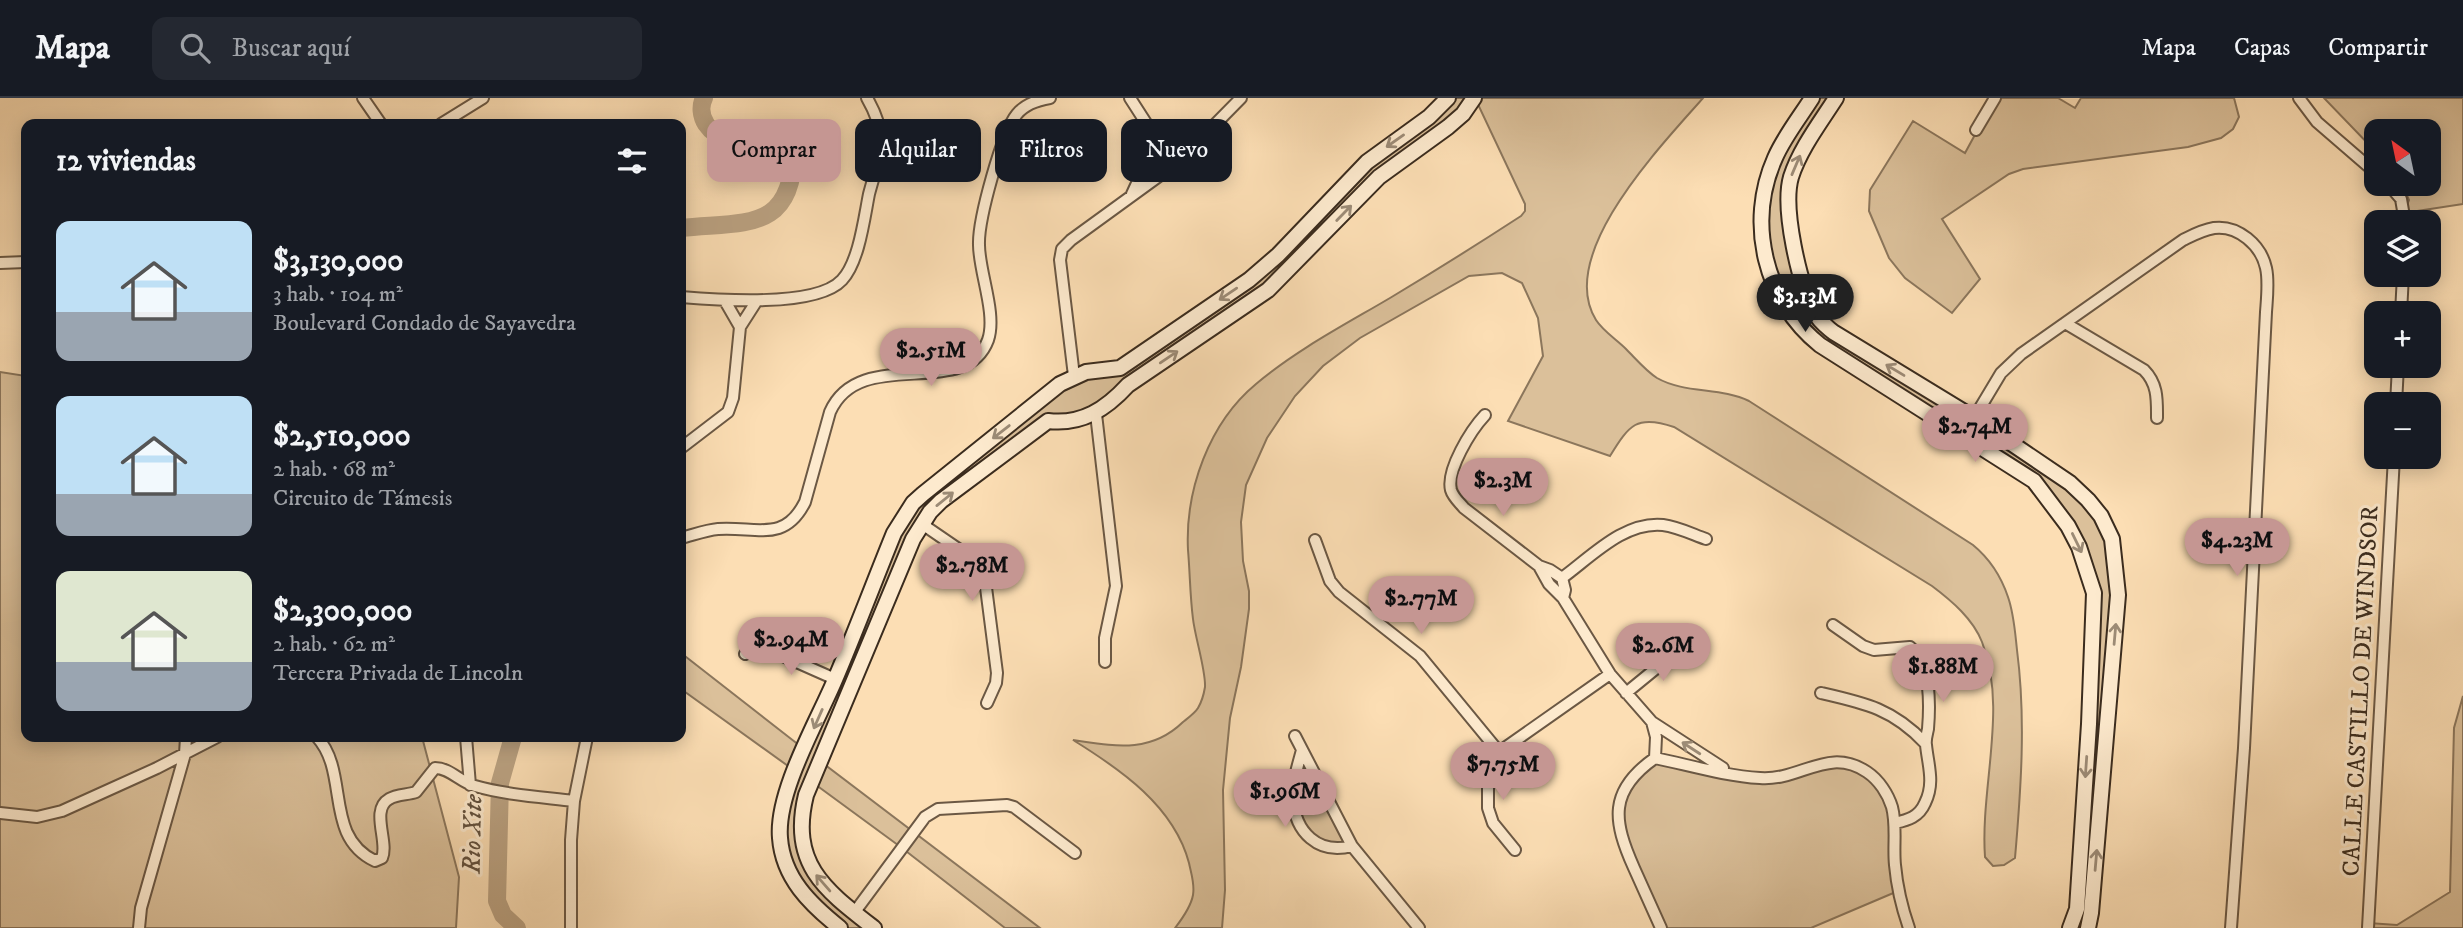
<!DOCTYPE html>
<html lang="es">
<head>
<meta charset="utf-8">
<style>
  body { margin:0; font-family:"IM FELL DW Pica",serif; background:#242831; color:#f1f3f6; height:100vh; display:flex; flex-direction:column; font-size:26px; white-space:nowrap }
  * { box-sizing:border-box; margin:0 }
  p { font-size:23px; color:#9ea1a6 }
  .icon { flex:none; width:38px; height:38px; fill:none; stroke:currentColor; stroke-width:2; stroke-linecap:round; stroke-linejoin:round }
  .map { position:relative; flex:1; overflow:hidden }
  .sheet { position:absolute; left:21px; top:21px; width:665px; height:623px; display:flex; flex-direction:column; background:#171b24; border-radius:14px; box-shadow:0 4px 18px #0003 }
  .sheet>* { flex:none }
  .hud { position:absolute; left:707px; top:21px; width:665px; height:63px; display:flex; gap:14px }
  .needle { width:46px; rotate:327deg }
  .tools { position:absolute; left:2364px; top:21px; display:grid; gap:14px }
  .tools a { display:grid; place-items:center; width:77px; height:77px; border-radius:14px; background:#171b24; box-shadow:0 4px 18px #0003; font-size:35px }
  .price { position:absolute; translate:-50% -60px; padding:0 16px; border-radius:24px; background:#c59692; color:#111; font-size:23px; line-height:46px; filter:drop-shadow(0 2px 4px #0008) }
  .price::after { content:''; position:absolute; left:50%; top:42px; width:21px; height:16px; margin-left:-10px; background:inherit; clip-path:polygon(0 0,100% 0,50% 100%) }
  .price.selected { background:#222; color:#fff }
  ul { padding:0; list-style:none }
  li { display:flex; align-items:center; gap:21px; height:175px; padding:0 35px }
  li span { display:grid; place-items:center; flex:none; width:196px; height:140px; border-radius:14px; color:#555 }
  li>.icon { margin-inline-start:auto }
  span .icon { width:84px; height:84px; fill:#fffc; stroke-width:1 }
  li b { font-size:30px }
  h2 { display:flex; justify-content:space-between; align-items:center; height:84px; padding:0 35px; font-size:30px }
  .tag { padding:0 24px; border-radius:14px; background:#171b24; box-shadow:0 4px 18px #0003; font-size:24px; line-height:63px }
  .tag.selected { background:#c59692; color:#111 }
  header { display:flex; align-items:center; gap:42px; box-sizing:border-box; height:98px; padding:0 35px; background:#171b24; border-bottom:2px solid #363941 }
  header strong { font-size:33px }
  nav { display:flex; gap:38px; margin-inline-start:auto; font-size:24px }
  .search { width:490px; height:63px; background:#242831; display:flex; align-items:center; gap:18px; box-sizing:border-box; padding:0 24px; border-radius:14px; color:#9ea1a6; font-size:26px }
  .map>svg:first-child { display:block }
</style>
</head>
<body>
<header>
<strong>Mapa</strong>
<div class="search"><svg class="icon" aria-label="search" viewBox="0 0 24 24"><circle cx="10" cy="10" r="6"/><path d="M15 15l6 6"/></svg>Buscar aquí</div>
<nav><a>Mapa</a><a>Capas</a><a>Compartir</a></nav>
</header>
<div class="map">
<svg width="2463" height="830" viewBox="0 0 2463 830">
  <rect width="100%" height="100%" fill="#fcdeb4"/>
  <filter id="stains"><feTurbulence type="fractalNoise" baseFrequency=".00286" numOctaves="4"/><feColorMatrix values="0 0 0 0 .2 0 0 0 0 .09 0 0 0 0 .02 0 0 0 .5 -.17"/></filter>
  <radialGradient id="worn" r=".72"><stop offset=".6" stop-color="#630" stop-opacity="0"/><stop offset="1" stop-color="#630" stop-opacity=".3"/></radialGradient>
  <path fill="#dbc09a" stroke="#8b765c" stroke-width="2" d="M1448,0h26l-80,67 -113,113 -185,136 -48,7 -118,91 -110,249 220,167h-35l-103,-80 -90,-66 -6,13 1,63 67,70h-34l-33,-28 -27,-63 15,-66 -114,-82v-36l123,96 99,-232 148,-126 69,-23 129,-88 118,-118z
    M1475,0h228c-40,46 -148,156 -107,222 7,11 21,20 30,29 10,10 20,22 31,29 28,16 64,9 92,23l224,144c17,14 28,31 35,52 6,17 7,35 9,53 9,69 4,139 -2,208l-11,7 -11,1 -8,-9c-5,-70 23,-149 -3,-215 -9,-23 -30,-41 -50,-56l-258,-159c-37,-13 -45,-2 -64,29l-102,-35 35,-65 -5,-38 -16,-35 -20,-10 -33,3 -109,62 -37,28 -28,30 -28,42 -21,47 -5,37 2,39 6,30v18l-8,58 -11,51 -7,72 2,100 -3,38h-47c7,-9 16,-22 18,-33 2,-11 -2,-22 -4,-32 -15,-57 -69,-94 -116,-123 41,6 77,14 110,-18 5,-4 12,-9 15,-14 3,-5 6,-15 7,-21 1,-16 -10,-50 -12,-68 -3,-23 -3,-46 -5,-69 -3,-60 21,-127 68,-166 40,-34 90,-60 134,-86 45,-27 88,-54 131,-82l4,-5v-7z
    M1812,0h24l-26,42 -21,62 25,110 274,188 28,60 -28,368h-18l19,-204 -2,-158 -44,-76 -239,-158 -41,-85 13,-91z
    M1995,0h63l17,10 6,-10h153l5,19 -6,12 -12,9 -33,9 -165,22 -14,5 -67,45 38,60 -28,34 -47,-35 -16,-20 -20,-47 1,-21 43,-69 52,32z
    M2324,0h139v106l-59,9 5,-13 -7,-16h27v-53h-53v21z
    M1157,42l43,1 -69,55z
    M0,274l26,4v361h396l37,140 -3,51h-456z
    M2463,598v232h-95l1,-5 28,2 53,-33 4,-164z
    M1302,652l50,96h-32l-25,-37z
    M1655,660l103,20 80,-17 34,14 20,31 6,85 -87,37h-150l-40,-88 2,-49z"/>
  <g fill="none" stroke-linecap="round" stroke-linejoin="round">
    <path stroke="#baa181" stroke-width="18" d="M681,130c65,-7 111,5 113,-78 -5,-5 -9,-13 -16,-15 -24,-8 -53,17 -72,-11 -5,-8 -6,-18 -2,-26
      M513,639l-13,46 -3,118 6,14 14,13"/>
    <g stroke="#6b5844" stroke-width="14">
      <path id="street" d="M363,0l18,26
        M1130,0l27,42
        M2299,0l18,24 59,51
        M441,26l42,-26
        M1976,32l19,-32
        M1157,42l43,1
        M2388,86l13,15 4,23
        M1132,96l25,-54
        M0,165l26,-1
        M681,199c36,3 135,11 161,-17 17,-18 22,-61 27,-86 11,-41 21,-56 -2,-96
        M725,203l15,26
        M2401,215l2,-38
        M2065,225l79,47c14,14 13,30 13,48
        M1074,278l-14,-116 2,-11 9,-9 106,-77 64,-65
        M2396,306l2,-38
        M1096,316l20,172 -11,52v24
        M1485,317c-14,15 -39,55 -34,75 2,7 8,12 13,18l75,58 11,4 12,8 3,12 -2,8
        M1974,320l27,-45 20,-19 162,-114c10,-5 19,-10 31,-12 24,-3 47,17 52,40 3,13 1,30 0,44l-22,436 -13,180
        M681,350l47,-36 5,-14 7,-71 16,-25
        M922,426l54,37 8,11 13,101 -1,10 -9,20
        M681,440c12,-3 25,-8 37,-9 37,-3 66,15 87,-27l25,-90c30,-68 135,-10 158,-72 9,-26 -9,-68 -9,-95 -1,-25 23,-113 38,-131 8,-10 21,-14 33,-16
        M1315,442l15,41 9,11 81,64 79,96
        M1539,468l10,18 14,14 47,76 42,48 4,15 -1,21
        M1562,480c29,-21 62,-57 101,-53 15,2 29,9 43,14
        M1833,527l30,21 11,4 36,-3c21,16 20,58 18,82 -1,5 -3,11 -2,16 2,20 9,38 -1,58 -6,14 -17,17 -30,20
        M745,556l13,-7 7,1 70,31
        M1626,595l55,-45
        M1821,595c44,10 72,16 104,50
        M1652,624l71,46
        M1295,638l57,110 67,82
        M317,639c33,36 6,99 58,124l7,-3c7,-16 -12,-48 7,-59 8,-5 19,-4 27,-7l19,-24c15,0 25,14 40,18 32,9 66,11 99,15
        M466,639l4,48
        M1302,652c-4,15 -10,33 -9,49 2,33 25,56 59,47
        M0,715l37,4 25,-6 95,-43 60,-31
        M1515,752l-22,-27 -5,-15v-27l11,-29 111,-78
        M854,815l71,-96 13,-8 69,-4 7,2 61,46
        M139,830l2,-20 44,-154 1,-17
        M571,830v-88l3,-39 13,-64
        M1661,830c-9,-20 -18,-40 -27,-60 -21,-47 -26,-77 21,-110 34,7 70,18 105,20 41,3 68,-32 107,-6 12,8 21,22 25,35 5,19 1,39 3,58 2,22 7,43 14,63
        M2368,830l26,-471"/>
    </g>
    <g stroke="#3b2c1e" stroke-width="18">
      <path id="secondary" d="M1812,0c-12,19 -28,39 -37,60 -29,65 -10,143 45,187l214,136 34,45 11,21 15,46 -5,131 -12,185 -7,19
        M1836,0c-16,25 -36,51 -45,79 -9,31 8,107 24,136 4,8 11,13 18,19l141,86 96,65 18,17 13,16 11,23 6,56 -27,318 -3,15
        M840,830c-30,-24 -57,-50 -60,-90 -4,-45 36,-114 54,-156 21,-49 40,-100 60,-149l19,-30 10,-9 137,-110 26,-12 34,-4 129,-88 29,-25 89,-93 62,-45 19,-19
        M874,830c-49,-38 -85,-64 -68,-133l107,-256 17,-27 11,-11 107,-80c34,4 58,-12 80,-36l140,-95 111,-113 69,-50 15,-13 11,-16"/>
    </g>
    <use href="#street" stroke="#fdeace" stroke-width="10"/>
    <use href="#secondary" stroke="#fdeace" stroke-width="14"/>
  </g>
  <defs><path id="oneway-shaft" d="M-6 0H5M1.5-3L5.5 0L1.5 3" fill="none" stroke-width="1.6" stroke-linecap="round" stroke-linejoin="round" transform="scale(1.75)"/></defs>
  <g stroke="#9c8b76">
    <use href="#oneway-shaft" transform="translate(1395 43) rotate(145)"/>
    <use href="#oneway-shaft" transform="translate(1796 67) rotate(-67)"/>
    <use href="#oneway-shaft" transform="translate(1344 115) rotate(-46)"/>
    <use href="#oneway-shaft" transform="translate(1228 196) rotate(146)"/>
    <use href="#oneway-shaft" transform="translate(1169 259) rotate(-34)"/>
    <use href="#oneway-shaft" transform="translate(1895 272) rotate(-149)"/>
    <use href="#oneway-shaft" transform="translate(1001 334) rotate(142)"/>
    <use href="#oneway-shaft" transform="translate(945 401) rotate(-39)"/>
    <use href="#oneway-shaft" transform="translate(2077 445) rotate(64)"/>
    <use href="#oneway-shaft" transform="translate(2115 536) rotate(-85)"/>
    <use href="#oneway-shaft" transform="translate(818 621) rotate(114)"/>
    <use href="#oneway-shaft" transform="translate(1691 650) rotate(-147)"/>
    <use href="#oneway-shaft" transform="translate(2086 669) rotate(94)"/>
    <use href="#oneway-shaft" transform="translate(2096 762) rotate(-85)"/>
    <use href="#oneway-shaft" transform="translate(823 785) rotate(-131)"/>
  </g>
  <g text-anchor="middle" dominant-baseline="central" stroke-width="6" stroke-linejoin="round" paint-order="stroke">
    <g font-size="24" fill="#3b2c1e" stroke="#fdeace">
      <text transform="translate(2361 593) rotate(-87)">CALLE CASTILLO DE WINDSOR</text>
    </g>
    <g font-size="26" font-style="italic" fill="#614f3c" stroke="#fdeace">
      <text transform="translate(473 736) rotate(-89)">Rio Xite</text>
    </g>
  </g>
  <rect width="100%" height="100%" filter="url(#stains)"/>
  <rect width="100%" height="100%" fill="url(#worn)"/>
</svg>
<div class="tools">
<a><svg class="needle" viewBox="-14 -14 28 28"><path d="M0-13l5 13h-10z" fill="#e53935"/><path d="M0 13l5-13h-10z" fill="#9ea1a6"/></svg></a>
<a><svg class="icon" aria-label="layers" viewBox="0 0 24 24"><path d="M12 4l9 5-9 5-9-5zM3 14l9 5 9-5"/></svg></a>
<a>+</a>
<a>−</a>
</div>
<b class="price selected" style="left:1805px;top:236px">$3.13M</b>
<b class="price" style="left:931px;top:290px">$2.51M</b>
<b class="price" style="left:1975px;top:366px">$2.74M</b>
<b class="price" style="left:1503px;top:420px">$2.3M</b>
<b class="price" style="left:2237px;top:480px">$4.23M</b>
<b class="price" style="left:972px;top:505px">$2.78M</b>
<b class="price" style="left:1421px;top:538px">$2.77M</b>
<b class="price" style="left:791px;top:579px">$2.94M</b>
<b class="price" style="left:1663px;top:585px">$2.6M</b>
<b class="price" style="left:1943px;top:606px">$1.88M</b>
<b class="price" style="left:1503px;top:704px">$7.75M</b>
<b class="price" style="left:1285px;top:731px">$1.96M</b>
<div class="hud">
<a class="tag selected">Comprar</a>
<a class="tag">Alquilar</a>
<a class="tag">Filtros</a>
<a class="tag">Nuevo</a>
</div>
<section class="sheet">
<h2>12 viviendas<svg class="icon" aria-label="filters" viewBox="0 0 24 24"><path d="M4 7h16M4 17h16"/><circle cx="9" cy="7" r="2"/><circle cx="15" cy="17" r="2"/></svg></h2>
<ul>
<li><span style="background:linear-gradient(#bfe0f5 65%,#9aa5b1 0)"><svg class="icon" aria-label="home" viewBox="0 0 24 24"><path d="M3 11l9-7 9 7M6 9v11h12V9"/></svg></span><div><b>$3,130,000</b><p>3 hab. · 104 m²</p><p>Boulevard Condado de Sayavedra</p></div></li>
<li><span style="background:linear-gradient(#bfe0f5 70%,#9aa5b1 0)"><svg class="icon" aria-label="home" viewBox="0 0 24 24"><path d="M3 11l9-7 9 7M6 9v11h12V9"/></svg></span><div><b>$2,510,000</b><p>2 hab. · 68 m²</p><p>Circuito de Támesis</p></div></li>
<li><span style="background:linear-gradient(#dfe7d0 65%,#9aa5b1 0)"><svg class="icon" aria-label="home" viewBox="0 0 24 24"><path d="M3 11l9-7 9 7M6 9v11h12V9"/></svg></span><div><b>$2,300,000</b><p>2 hab. · 62 m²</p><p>Tercera Privada de Lincoln</p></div></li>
</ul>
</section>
</div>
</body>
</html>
